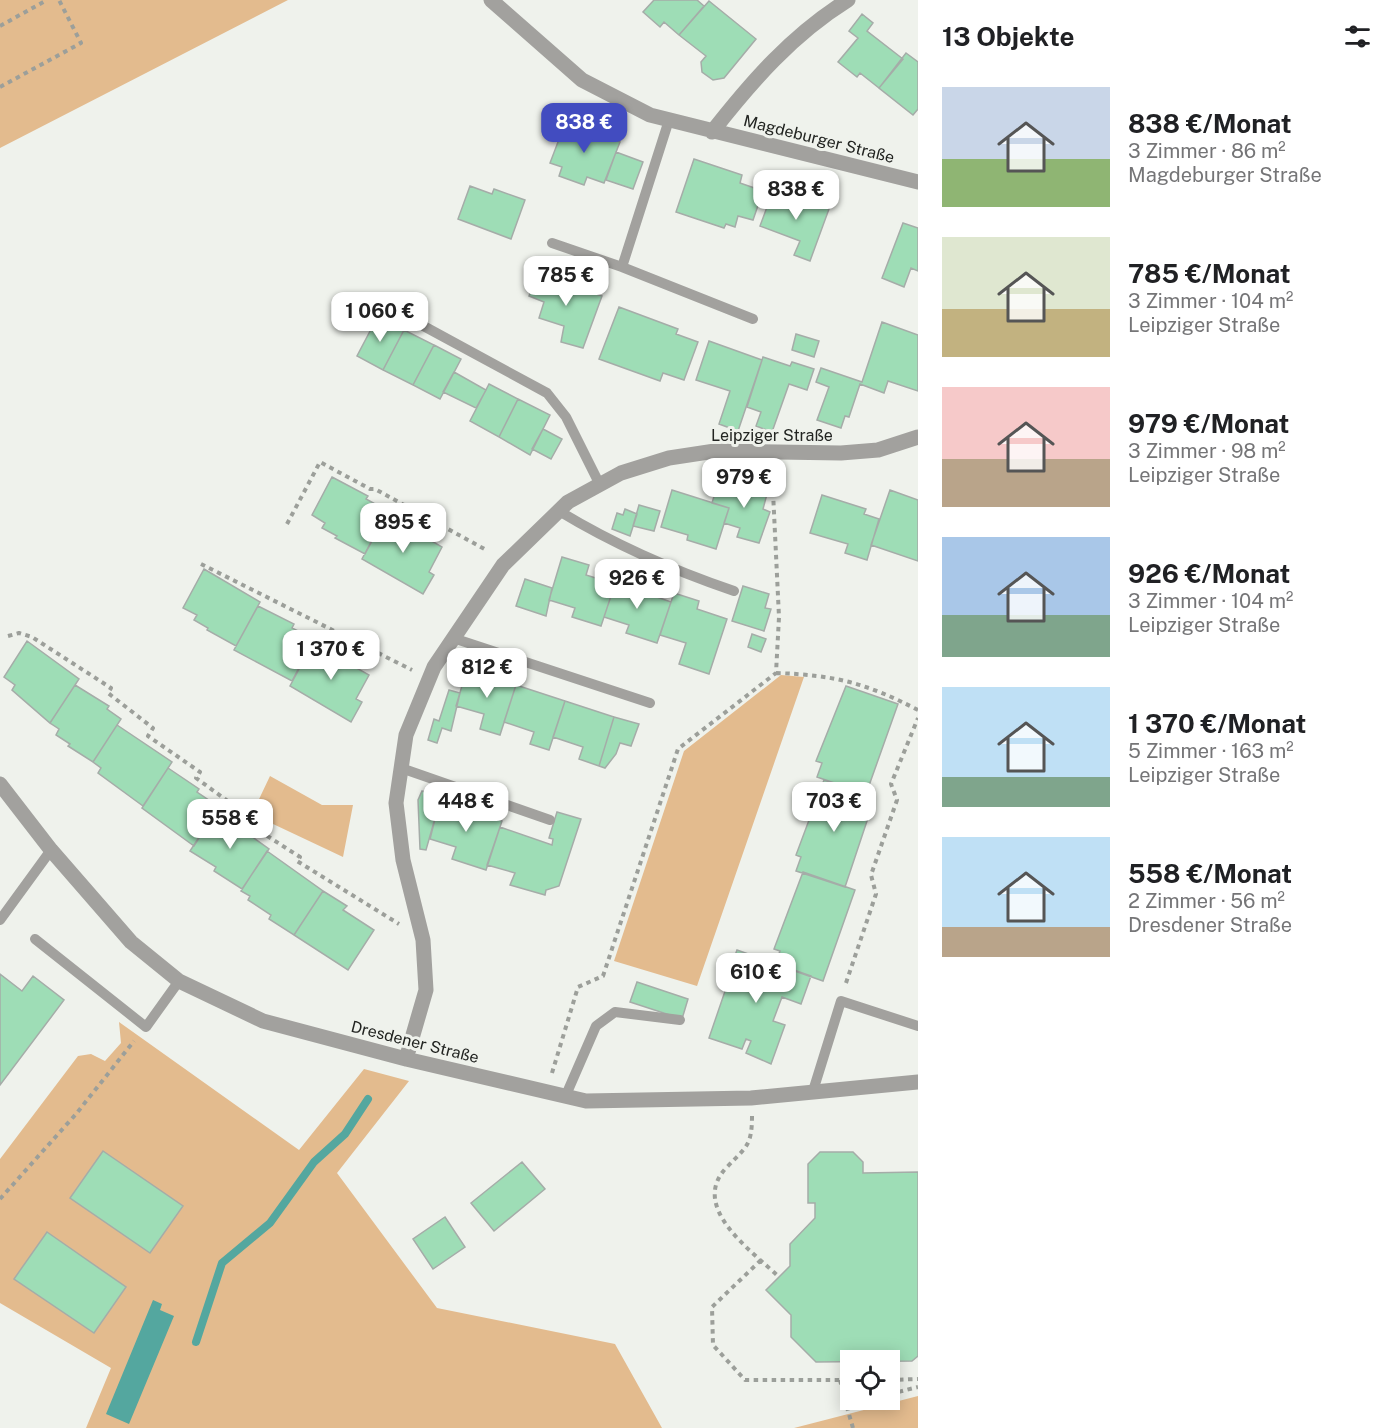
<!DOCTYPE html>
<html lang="de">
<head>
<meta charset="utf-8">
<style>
  body { margin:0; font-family:"Public Sans",sans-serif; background:#f2f2f2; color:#202124; height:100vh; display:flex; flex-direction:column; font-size:22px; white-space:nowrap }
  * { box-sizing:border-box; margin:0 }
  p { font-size:20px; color:#757577 }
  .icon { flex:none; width:33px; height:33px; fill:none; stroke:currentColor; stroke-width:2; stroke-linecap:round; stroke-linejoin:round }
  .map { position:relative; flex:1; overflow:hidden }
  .sheet { display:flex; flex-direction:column; background:#fff; width:480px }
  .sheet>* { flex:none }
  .controls { position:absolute; left:840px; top:1350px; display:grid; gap:12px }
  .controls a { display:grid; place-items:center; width:60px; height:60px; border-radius:0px; background:#fff; box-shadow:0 3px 15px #0003; font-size:30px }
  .price { position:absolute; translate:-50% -51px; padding:0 14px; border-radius:12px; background:#fff; color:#222; font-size:20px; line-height:39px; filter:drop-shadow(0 2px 3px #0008) }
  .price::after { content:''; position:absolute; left:50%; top:36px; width:18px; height:14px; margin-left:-9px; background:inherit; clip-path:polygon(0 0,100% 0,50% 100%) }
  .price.active { background:#424cc0; color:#fff }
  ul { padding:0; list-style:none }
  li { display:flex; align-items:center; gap:18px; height:150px; padding:0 24px }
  li span { display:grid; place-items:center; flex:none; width:168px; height:120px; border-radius:0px; color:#555 }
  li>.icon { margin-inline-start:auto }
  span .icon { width:72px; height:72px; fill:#fffc; stroke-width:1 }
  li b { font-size:26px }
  h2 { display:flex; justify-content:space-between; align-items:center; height:72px; padding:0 24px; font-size:26px }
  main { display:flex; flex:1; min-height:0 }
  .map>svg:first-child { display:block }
</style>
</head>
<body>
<main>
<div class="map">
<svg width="918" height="1428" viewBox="0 0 918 1428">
  <rect width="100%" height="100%" fill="#eff2ec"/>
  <path fill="#e3bb8e" d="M0,0h288l-288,148z
    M781,675l23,2 -107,309 -83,-25 70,-210z
    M270,776l52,29h31l-10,52 -91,-43z
    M119,1022l180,128 65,-81 45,12 -72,92 100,135 178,36 47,84h-576l25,-60 -111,-65v-144l78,-103 13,-2 14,7 16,-18z
    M918,1396v32h-124z"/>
  <path fill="#54a79f" d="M153,1300l9,4 -2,6 14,6 -45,108 -23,-10z"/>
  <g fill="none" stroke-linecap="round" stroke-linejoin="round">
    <path stroke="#54a79f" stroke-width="8" d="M196,1342l26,-79 48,-40 44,-61 31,-28 23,-35"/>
  </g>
  <path fill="#9eddb6" stroke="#a5aca8" stroke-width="1.5" d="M654,0h43l7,6 -25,29 -15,-13 -4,5 -17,-15z
    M709,1l47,38 -32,39 -11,2 -11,-8 -1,-10 5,-6 -27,-21z
    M862,14l11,9 -6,8 36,28 -24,29 -19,-15 -3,4 -19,-15 20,-24 -9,-7z
    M906,53l12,9v47l-5,6 -34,-27z
    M566,121l54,21 -16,41 -17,-6 -3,8 -25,-9 3,-9 -12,-4z
    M616,152l27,10 -10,27 -27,-9z
    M694,159l48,16 -2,8 23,8 -10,29 -15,-4 -3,11 -9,-3 -2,4 -48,-16z
    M470,186l22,8 2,-5 31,11 -14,39 -53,-20z
    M774,188l55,21 -19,52 -16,-6 6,-14 -40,-15z
    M903,223l15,5v43l-7,-3 -7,19 -22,-9z
    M540,266l16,6 -3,8 49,16 -19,52 -22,-6 3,-16 -25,-8 5,-16 -15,-6z
    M619,307l59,22 -2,5 22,8 -14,38 -21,-7 -3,8 -61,-22z
    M378,316l26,14 -21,40 -26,-14z
    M882,322l36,13v56l-30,-10 -4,12 -24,-9 -11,33 -4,-1 -4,12 -24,-8 12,-33 -13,-5 5,-14 41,14z
    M404,330l30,15 -21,40 -30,-15z
    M796,334l23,7 -5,16 -22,-7z
    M709,341l53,19 -24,71 -19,-7 11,-33 -34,-11z
    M434,345l27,14 -21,40 -27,-14z
    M763,357l27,9 2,-4 22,7 -7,21 -18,-6 -17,48 -16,-6 5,-14 -14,-5z
    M454,372l32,18 -10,18 -33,-16z
    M489,384l29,15 -19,38 -29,-16z
    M518,399l32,16 -20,40 -31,-18z
    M543,429l19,10 -11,20 -19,-10z
    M332,477l36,19 -2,3 22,12 -23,43 -30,-16 2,-2 -15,-8 3,-5 -13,-8z
    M748,481l12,4 -3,7 10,2 -4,15 7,3 -11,31 -22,-6 3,-9 -16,-5 5,-15 -17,-5 6,-20 15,5 1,-4 12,3z
    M672,490l57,18 -13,41 -29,-9 1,-5 -27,-8z
    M890,490l28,10v61l-47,-16z
    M822,495l44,14 -2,5 15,5 -12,41 -22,-7 3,-9 -38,-11z
    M639,505l21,6 -6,20 -21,-5z
    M625,509l12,5 -7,22 -18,-7 5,-16 6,2z
    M386,514l56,33 -13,25 5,3 -11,19 -61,-35z
    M562,557l27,8 -3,10 29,9 -14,42 -29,-9 3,-9 -26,-8z
    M204,569l56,33 -24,44 -29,-16 1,-2 -14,-8 3,-5 -14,-7z
    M618,575l25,8 -3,8 31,11 -14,41 -31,-10 3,-8 -25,-8z
    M525,579l27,9 -6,28 -30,-10z
    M743,586l26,8 -4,14 6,1 -7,22 -32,-10z
    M674,593l25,8 -2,8 30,10 -18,55 -30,-10 7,-21 -26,-8z
    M258,606l36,18 -2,4 22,11 -22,42 -58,-31z
    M752,634l14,5 -5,13 -13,-5z
    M27,641l52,38 -29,44 -38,-33 3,-5 -11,-8z
    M314,641l34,18 -2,3 23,13 -13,24 6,3 -11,20 -61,-36z
    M467,669l49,16 -16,50 -20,-6 4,-15 -28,-8z
    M75,685l34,21 -2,3 14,10 -28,43 -25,-16 2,-2 -14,-9 3,-6 -9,-6z
    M516,685l49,16 -16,49 -19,-6 4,-12 -30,-10z
    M846,686l52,18 -32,90 -49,-17 5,-14 -6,-2z
    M449,690l11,3 -9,38 -9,-3 -5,15 -9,-3 6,-21 5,2z
    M565,701l49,16 -15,49 -20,-7 4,-12 -30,-10z
    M614,717l25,7 -8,22 -11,-3 -4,11 -11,14 -6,-2z
    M117,725l55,37 -29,44 -45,-33 3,-5 -8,-6z
    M168,768l31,21 -2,3 22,15 -25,39 -52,-38z
    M824,780l51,17 -30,90 -49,-16 5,-14 -5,-2z
    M422,791l19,6 -15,53 -6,-1 -2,-49z
    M440,799l62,22 -16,49 -34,-11 4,-12 -26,-8z
    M216,811l53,38 -27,40 -28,-18 2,-4 -26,-16z
    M557,812l24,7 -22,67 -13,4 -1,5 -35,-10 5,-12 -28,-8 13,-38 52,18 1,-6 -4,-1z
    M267,851l56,40 -29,44 -25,-16 2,-4 -23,-15 2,-4 -9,-5z
    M803,872l52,18 -32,91 -48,-17 5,-13 -6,-2z
    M323,891l24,15 -4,4 31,20 -26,40 -54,-35z
    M737,950l74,26 -10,28 -19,-7 -9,24 12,4 -14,39 -25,-11 5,-12 -5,-2 -4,10 -33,-11 25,-73 -2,-1z
    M0,974l22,17 11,-15 31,24 -64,85z
    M637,982l51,17 -6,20 -52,-17z
    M103,1151l80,55 -33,47 -80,-55z
    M820,1152h33l10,10v11l55,-1v184l-6,5 -96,1 -25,-25v-22l-25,-25 24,-24v-22l25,-26v-15h-7v-39z
    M522,1162l23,27 -51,42 -23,-28z
    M445,1217l20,30 -32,22 -20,-30z
    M47,1232l79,55 -32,46 -80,-54z"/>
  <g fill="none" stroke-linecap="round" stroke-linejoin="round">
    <path stroke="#9c9f9a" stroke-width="4" stroke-dasharray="4.5 4.5" stroke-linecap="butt" d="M0,26l47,-26
      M0,87l81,-44 -22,-43
      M287,524l33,-62 50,27h5l113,62
      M201,564l211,106
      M8,636l11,-3 13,4 79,51 -3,5 45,35 -5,8 52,36 -4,6 55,40 -4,5 53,34 -3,4 102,63
      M776,673c59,2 90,10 142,37
      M846,983l30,-89 -5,-19 26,-75 -6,-16 27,-66
      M552,1073l26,-86 25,-11 75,-227 98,-76 3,-56 -7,-146
      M752,1116c0,30 -6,31 -25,51 -39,40 25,84 52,110
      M0,1199l76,-85 58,-73
      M761,1260l-49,47 1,38 32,35h105
      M840,1380l6,24
      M890,1380l28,-1
      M890,1394l28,-7
      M853,1428l-7,-24 21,-4"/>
    <path stroke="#a2a19e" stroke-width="10" d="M552,243l70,24 47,-147
      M622,267l131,52
      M418,323l129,70 19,24 34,68
      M559,511c56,34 113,59 175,80
      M453,638l197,65
      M401,768l149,52
      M0,920l51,-70
      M35,939l111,88 33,-46
      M813,1091l28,-90 77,25
      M566,1095l30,-69 19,-14 65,8"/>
    <path stroke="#a2a19e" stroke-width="15" d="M491,0l91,80 68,35 268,67
      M712,132c40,-51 80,-97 136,-132
      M0,784l51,66 80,92 48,39 84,40 143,38 180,42 165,-3 167,-16
      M406,1059l20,-69 -3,-50 -20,-80 -7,-57 10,-68 28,-68 69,-102 65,-63 53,-29 48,-15 46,-7 126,2 37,-3 40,-13"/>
  </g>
  <g text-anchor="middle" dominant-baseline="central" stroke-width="6" stroke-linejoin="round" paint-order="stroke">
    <g font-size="16" fill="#222421" stroke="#eff2ec">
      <text transform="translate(819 139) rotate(14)">Magdeburger Straße</text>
      <text x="772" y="435">Leipziger Straße</text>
      <text transform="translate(415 1042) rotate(14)">Dresdener Straße</text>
    </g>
  </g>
</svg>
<div class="controls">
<a><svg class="icon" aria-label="locate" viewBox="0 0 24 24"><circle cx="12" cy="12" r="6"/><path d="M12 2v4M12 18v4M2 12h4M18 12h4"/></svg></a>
</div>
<b class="price active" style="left:584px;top:154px">838 €</b>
<b class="price" style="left:796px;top:221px">838 €</b>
<b class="price" style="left:566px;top:307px">785 €</b>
<b class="price" style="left:380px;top:343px">1 060 €</b>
<b class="price" style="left:744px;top:509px">979 €</b>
<b class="price" style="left:403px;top:554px">895 €</b>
<b class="price" style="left:637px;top:610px">926 €</b>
<b class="price" style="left:331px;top:681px">1 370 €</b>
<b class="price" style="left:487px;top:699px">812 €</b>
<b class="price" style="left:466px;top:833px">448 €</b>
<b class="price" style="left:834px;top:833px">703 €</b>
<b class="price" style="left:230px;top:850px">558 €</b>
<b class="price" style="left:756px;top:1004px">610 €</b>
</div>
<section class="sheet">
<h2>13 Objekte<svg class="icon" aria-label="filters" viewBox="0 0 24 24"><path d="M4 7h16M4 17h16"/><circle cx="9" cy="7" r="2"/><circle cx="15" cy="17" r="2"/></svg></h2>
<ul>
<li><span style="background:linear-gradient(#c9d6e8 60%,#8fb573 0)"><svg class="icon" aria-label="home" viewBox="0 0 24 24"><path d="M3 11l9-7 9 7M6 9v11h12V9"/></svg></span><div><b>838 €/Monat</b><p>3 Zimmer · 86 m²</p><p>Magdeburger Straße</p></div></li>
<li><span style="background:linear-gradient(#dfe7d0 60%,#c2b280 0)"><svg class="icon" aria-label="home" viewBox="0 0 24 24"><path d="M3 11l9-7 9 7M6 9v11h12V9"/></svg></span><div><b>785 €/Monat</b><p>3 Zimmer · 104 m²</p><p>Leipziger Straße</p></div></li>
<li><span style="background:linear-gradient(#f6c9c9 60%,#b9a48a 0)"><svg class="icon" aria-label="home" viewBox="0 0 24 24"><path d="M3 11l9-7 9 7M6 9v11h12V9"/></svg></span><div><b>979 €/Monat</b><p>3 Zimmer · 98 m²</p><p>Leipziger Straße</p></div></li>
<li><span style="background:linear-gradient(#a9c7e8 65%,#7fa58c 0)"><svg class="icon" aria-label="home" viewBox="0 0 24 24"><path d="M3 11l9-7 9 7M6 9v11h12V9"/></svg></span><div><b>926 €/Monat</b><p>3 Zimmer · 104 m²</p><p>Leipziger Straße</p></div></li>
<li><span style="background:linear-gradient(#bfe0f5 75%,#7fa58c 0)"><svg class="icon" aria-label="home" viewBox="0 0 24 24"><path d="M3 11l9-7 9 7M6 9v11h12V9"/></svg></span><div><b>1 370 €/Monat</b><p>5 Zimmer · 163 m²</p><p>Leipziger Straße</p></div></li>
<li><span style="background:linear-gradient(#bfe0f5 75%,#b9a48a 0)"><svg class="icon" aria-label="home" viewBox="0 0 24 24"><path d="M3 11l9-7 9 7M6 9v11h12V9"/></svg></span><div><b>558 €/Monat</b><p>2 Zimmer · 56 m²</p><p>Dresdener Straße</p></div></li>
</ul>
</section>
</main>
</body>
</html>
